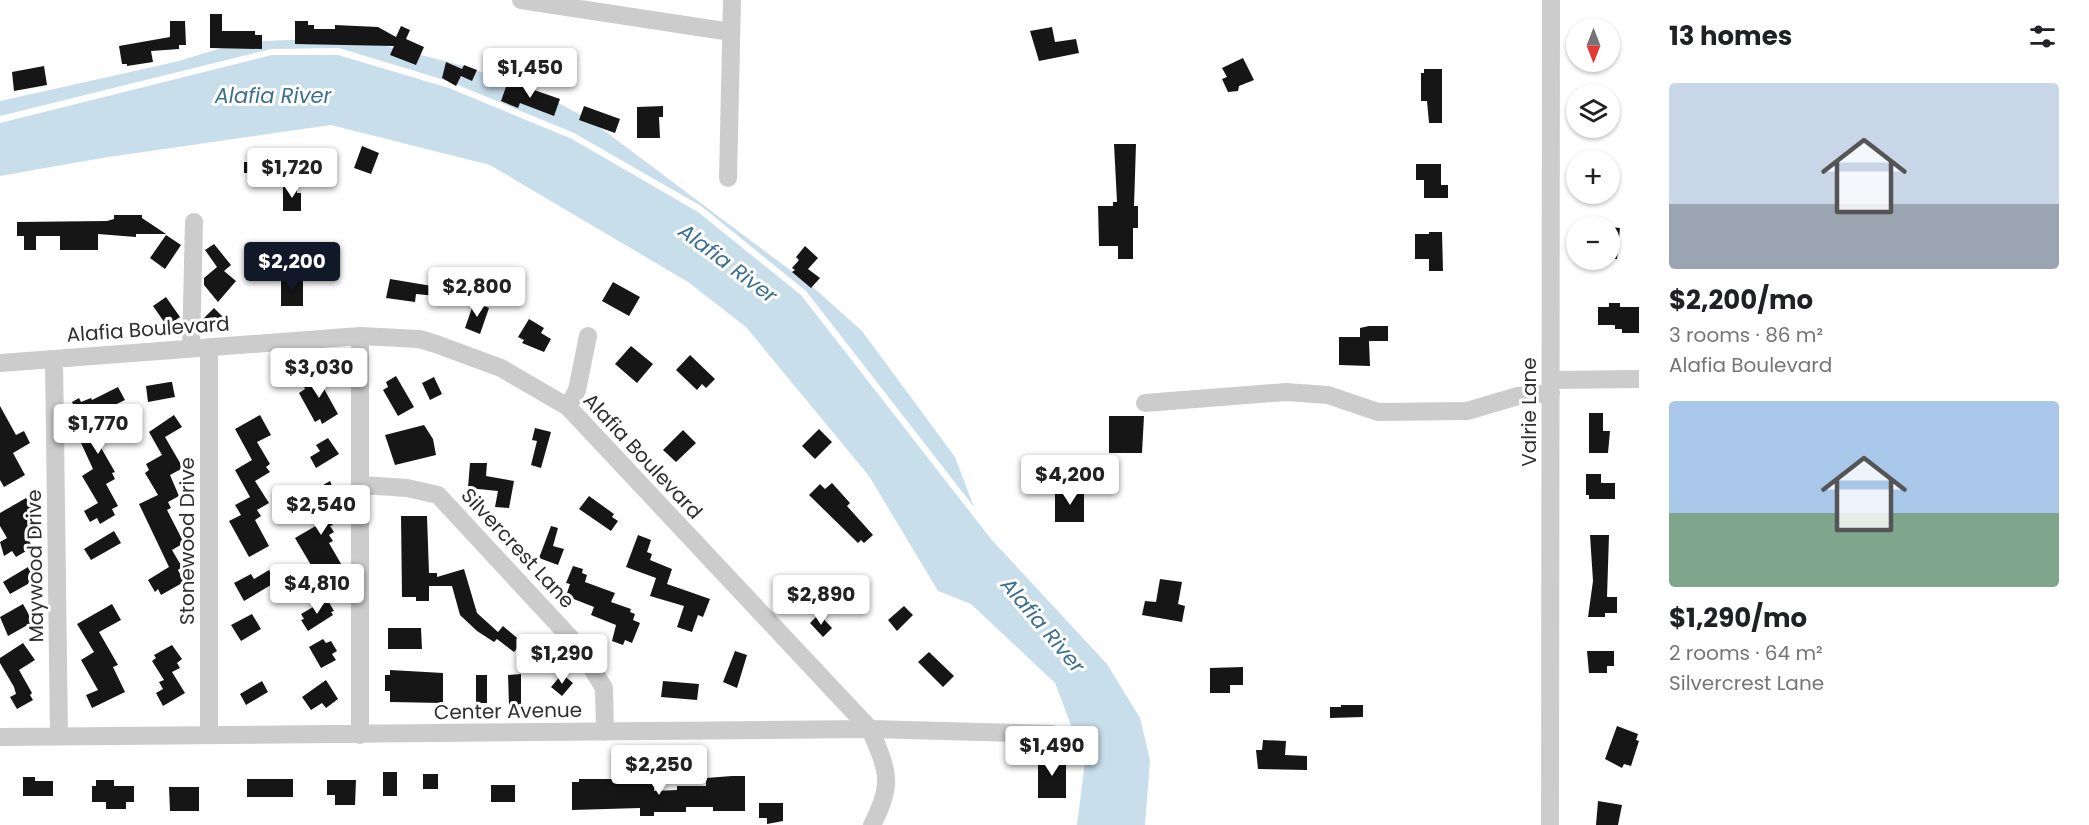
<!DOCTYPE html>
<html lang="en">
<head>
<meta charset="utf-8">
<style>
  body { margin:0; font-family:Poppins,sans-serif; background:#f6f6f6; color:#202124; height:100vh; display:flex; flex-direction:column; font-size:22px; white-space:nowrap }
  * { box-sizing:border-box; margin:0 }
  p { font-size:20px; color:#757577 }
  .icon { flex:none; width:33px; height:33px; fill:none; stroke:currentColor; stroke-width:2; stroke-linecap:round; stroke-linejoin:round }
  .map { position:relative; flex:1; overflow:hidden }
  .drawer { display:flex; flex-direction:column; background:#fff; width:450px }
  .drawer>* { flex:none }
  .needle { width:39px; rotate:180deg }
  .controls { position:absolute; left:1566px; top:18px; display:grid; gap:12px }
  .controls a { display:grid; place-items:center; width:54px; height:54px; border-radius:50%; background:#fff; box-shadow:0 2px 4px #0004; font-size:30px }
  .price { position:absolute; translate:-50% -51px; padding:0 14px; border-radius:6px; background:#fff; color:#222; font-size:20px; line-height:39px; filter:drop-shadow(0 2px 3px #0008) }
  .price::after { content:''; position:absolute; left:50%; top:36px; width:18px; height:14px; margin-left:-9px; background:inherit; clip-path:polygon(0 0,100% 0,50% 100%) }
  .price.active { background:#111827; color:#fff }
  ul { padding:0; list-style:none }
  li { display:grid; align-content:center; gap:12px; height:318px; padding:0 30px }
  li span { display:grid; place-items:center; height:186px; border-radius:6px; color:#555 }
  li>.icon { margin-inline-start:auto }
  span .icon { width:108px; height:108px; fill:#fffc; stroke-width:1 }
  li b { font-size:26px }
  h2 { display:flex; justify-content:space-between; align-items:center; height:72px; padding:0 30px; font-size:26px }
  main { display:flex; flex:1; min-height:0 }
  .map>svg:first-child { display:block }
</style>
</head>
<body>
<main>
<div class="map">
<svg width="1639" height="825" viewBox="0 0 1639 825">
  <rect width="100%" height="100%" fill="#fff"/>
  <path fill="#c9deeb" d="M311,39l75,7 70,18 75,24 59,32 224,168 48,43 93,126 19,50 -168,-216 -105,-85 -127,-73 -123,-51 -112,-34 -68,1 -271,67v-15l175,-39 67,-20z
    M272,55h66l111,33 123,51 126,73 103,83 190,244 116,125 33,54 10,42 -5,65h-68l8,-63 -30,-79 -84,-79 -33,-13 -69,-115 -123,-149 -58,-45 -198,-117 -159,-40 -229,33 -102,18v-53z"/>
  <path fill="#161616" d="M210,14h12v17h33v4h7v14l-52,-1z
    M170,21h15l1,24h-7v4l-28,2 2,11 -26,4v-2h-5l-3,-18 51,-9z
    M295,21h13v4h6v4h21v-4l43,2 18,10 5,-11 9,4 -4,9 18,8 -8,18 -26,-10 4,-9 -99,-2z
    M1052,27l3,15 21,-3 3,14 -40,8 -9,-30z
    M1243,58l11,22 -15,6 -1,5 -10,1 -6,-13 5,-2 -5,-9z
    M446,62l16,7 2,-4 13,5 -5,11 -11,-5 -5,10 -14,-8z
    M44,66l3,19 -33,6 -2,-19z
    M1424,69h18v54h-13l-2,-22h-6v-28h3z
    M508,81l52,18 -6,17 -34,-13 -2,5 -17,-7z
    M584,106l36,13 -5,14 -36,-13z
    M663,106v11h-4l1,21h-23v-31z
    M1114,144h22l-2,62h4v22h-5v31h-15v-13h-19l-1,-40h15v-4h4z
    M362,146l17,7 -8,21 -17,-6z
    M244,162h25v11h-25z
    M1416,164h25v21h7v13h-24v-18h-8z
    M297,186v7h4v18h-18v-24z
    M114,215h28v3l24,16h-30v3l-38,-3v16h-38v-14h-24v14h-12v-14h-7v-14l90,-1 7,-2z
    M1610,227l10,1 -3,31h-7z
    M1429,232h13l1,39h-14v-12h-14v-25h14z
    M166,235l15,10 -16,24 -15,-11z
    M214,244l17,21 -7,6 12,10 -18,21 -14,-17v-7l13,-11 -12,-17z
    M805,246l13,12 -10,11 12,9 -9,10 -19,-16 3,-2 -3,-2 7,-8 -3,-3z
    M433,278l20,3 -6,16 -31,-3 -1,8 -29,-4 4,-19 42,7z
    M281,279h22v27h-22z
    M613,282l27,15 -11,19 -27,-15z
    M166,297l14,20 -13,9 -14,-20z
    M474,302l15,6 -9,26 -15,-6z
    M1609,303h11v4h19v26h-17v-4h-7v-4h-17v-18h11z
    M214,308l10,10 -17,17 -4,-4v-12z
    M529,319l15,9 -3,5 10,6 -7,13 -22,-9 2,-3 -6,-3z
    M1369,326h19v15h-19l1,25 -31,-1v-28h21v-9z
    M631,346l22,18 -16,19 -22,-19z
    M690,355l25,24 -9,9 -4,-4 -5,6 -21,-20z
    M325,371l7,11 -9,5 15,27 -16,10 -2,-5 -5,3 -16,-29 6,-4 -2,-5z
    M396,376l18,31 -16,9 -15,-26 5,-3 -2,-5z
    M434,377l8,17 -12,6 -8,-17z
    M170,382h2l3,15 -27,5 -2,-16z
    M118,387l7,13 -35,17 15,25 -5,4 15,26 -3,1 3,6 -9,5 12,22 -6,3 3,6 -15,9 -3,-6 -7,4 -6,-11 14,-8 -16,-27 11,-7 -12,-26 3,-2 -3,-5 6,-3 -15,-31 7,-4 2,4 10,-4 1,2z
    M0,406l16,29 8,-4 6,12 -17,10 12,22 -21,12 -4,-7z
    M1589,413h14v18h7l-2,22h-19z
    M174,415l8,12 -17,10 18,31 -13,7 9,21 -11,6 3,6 -4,2 17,33 -12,7 10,17 -4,3 6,12 -23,13 -3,-6 -3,3 -7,-12 21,-13 -30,-63 19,-9 -13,-22 4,-3 -3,-6 16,-9 -13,-23z
    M260,415l11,20 -14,7 13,22 -4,3 4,5 -15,9 14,22 -12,7 4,6 -6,4 14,26 -20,11 -20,-36 12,-6 -6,-10 15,-8 -15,-27 17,-10 -17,-31z
    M1109,416h35l-2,37h-33z
    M424,425l9,14 3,16 -41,10 -10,-30z
    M535,428l16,4 -10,36 -10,-3 6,-24 -5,-1z
    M819,429l13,13 -17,17 -13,-13z
    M683,430l13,13 -20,19 -13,-12z
    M328,438l11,16 -23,14 -6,-11 10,-6 -4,-6z
    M470,463h17l-1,13 28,5 -5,27 -14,-1 3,-16 -30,-3z
    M1586,474h15v9h14v16h-26v-4h-3z
    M330,481l7,17 -15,8 11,19 -3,1 4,6 -5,3 4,6 -4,2 15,26 -23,13 -26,-44 24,-14 -14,-22 11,-6 -3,-5z
    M832,483l18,20 -3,3 26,29 -9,8 -3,-3 -3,3 -49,-48 11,-11 5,5z
    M1055,489h29v33h-29z
    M589,496l25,18 -2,3 6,4 -7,10 -32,-22z
    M26,498l8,15 -7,3 11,19 -9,6 4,6 -17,10 -4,-6 -8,5 -4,-14 7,-4 -7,-12v-13z
    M401,516h26l2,57h8v4l27,-8 13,44 21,19 5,-6 19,16 -8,10 -17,-13 -3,3 -17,-11 -17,-16 -8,-29h-23v15h-13v-4h-14z
    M551,526l7,2 -5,18 11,3 -6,16 -19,-7z
    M114,531l7,12 -30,17 -7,-11z
    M638,535l13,5 -4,12 5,2 -2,6 22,9 -5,15 43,15 -7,18 -5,-2 -6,17 -15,-5 7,-21 -34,-10 6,-18 -30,-11z
    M1590,535h19l-2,62h10v16h-12v4h-17l5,-36z
    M573,566l10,3 -1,4 5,2 -2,7 30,11 -4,9 20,7 -1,3 5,2 -2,6 7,3 -8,20 -7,-3 -2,5 -11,-4 4,-16 -25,-10 3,-8 -28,-11 4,-12 -4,-1z
    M28,567l7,13 -25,14 -7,-12z
    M269,570l7,12 -32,19 -10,-18 17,-9 3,5z
    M1160,579l22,3 -4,22 7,2 -3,16 -40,-7 3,-14 11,1z
    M327,599l7,12 -3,1 2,3 -25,16 -7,-11 3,-1 -3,-5z
    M23,604l10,18 -25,14 -8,-19z
    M112,604l9,16 -22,12 19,33 -5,2 12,25 -33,16 -6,-13 12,-5 -17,-30 13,-8 -17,-28z
    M904,606l9,9 -16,16 -9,-11z
    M252,614l9,15 -20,12 -10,-16z
    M819,614l13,14 -9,9 -13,-14z
    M388,628h33l1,21h-34z
    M323,639l3,4 5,-2 6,10 -5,3 4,6 -15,8 -12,-21z
    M23,643l12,17 -16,10 13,23 -2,2 3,5 -16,9 -7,-12 6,-3 -2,-7 -14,-24v-5z
    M172,645l10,14 -5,4 3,5 -8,4 13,21 -22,13 -7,-13 7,-4 -4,-7 5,-2 -12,-19 4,-3 -2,-3z
    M735,651l12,4 -10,33 -14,-6z
    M1587,651h27v15h-7v7h-18z
    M929,652l25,24 -11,11 -25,-25z
    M1243,667v18h-13v8h-20v-25z
    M390,670l53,3v30l-53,-1v-11h-5v-16h5z
    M521,674v31h-12l-1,-30z
    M562,674l11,9 -11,13 -11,-9z
    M476,675h11v28h-11z
    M326,680l12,19 -12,9 -4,-5 -11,7 -9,-13z
    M262,681l6,11 -22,13 -6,-11z
    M663,681l36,3 -2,16 -36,-3z
    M1341,705h22v12l-33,1v-11h11z
    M1617,726l21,8 -2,6 3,1 -8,25 -7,-2 -2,4 -17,-9z
    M1263,740l23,1 -1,14 22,1v14l-49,-1 -2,-19h6z
    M1056,754v4h10v40h-28v-43z
    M383,772h14v24h-14z
    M423,774h15v15h-15z
    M732,776h13v35h-32v-4h-27v5h-32v4h-14v-8l-68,2v-28h7v-3h44v4h31v8l23,-1v-4h29v-8z
    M23,777h12v4h18v15h-30z
    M247,779h46v18h-46z
    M96,780h18v6h20v16h-8v7h-20v-7h-14v-16h4z
    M327,780h29l-1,25h-20v-10h-8z
    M491,785h24v17h-24z
    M169,787h30v24h-29z
    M1598,801l24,4 -4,20h-22z
    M759,803h24v18l-16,3v-6h-8z"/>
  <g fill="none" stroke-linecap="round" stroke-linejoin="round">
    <path stroke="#ccc" stroke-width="18" d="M521,0l210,32
      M728,178l4,-178
      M209,347v388
      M191,348l3,-126
      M54,359l5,377
      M0,363l360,-27 59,3 17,5 65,24 67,39 302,322c18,43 24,53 2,96
      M1551,380l88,-1
      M1145,403l141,-11 42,3 50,17 89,-1 51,-15 33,-3
      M568,407l9,-17 11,-54
      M362,485l45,3 31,7 141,152 25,41 1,44
      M360,735v-399
      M0,737l870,-8 182,5
      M1550,825l1,-825"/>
  </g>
  <g text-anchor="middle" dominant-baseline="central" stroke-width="6" stroke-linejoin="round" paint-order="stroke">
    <g font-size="20" fill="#2f2f2f" stroke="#fff">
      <text transform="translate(148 329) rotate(-4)">Alafia Boulevard</text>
      <text transform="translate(1529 412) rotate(-90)">Valrie Lane</text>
      <text transform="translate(643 456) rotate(47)">Alafia Boulevard</text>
      <text transform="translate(187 541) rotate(-90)">Stonewood Drive</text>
      <text transform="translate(518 548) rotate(47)">Silvercrest Lane</text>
      <text transform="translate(35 566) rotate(-91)">Maywood Drive</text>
      <text transform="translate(508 711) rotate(-1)">Center Avenue</text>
    </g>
    <g font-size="21" font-style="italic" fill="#3d6f90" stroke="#fff">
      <text x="273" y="95">Alafia River</text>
      <text transform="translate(728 263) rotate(37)">Alafia River</text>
      <text transform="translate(1043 625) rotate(50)">Alafia River</text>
    </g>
  </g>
</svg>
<div class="controls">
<a><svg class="needle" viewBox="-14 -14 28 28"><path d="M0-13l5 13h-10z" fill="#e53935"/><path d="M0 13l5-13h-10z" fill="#757577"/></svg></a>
<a><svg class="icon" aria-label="layers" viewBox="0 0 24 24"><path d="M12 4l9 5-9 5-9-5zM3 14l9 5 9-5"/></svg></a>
<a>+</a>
<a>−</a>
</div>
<b class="price" style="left:530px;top:99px">$1,450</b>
<b class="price" style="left:292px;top:199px">$1,720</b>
<b class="price active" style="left:292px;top:293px">$2,200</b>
<b class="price" style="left:477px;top:318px">$2,800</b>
<b class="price" style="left:319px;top:399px">$3,030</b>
<b class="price" style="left:98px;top:455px">$1,770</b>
<b class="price" style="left:1070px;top:506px">$4,200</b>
<b class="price" style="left:321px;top:536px">$2,540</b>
<b class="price" style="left:317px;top:615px">$4,810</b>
<b class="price" style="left:821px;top:626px">$2,890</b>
<b class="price" style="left:562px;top:685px">$1,290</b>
<b class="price" style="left:1052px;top:777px">$1,490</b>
<b class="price" style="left:659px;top:796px">$2,250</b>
</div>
<section class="drawer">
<h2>13 homes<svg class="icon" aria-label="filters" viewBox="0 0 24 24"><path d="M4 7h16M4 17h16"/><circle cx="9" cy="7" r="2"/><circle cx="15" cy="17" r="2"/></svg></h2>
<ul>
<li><span style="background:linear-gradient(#c9d6e8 65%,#9aa5b1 0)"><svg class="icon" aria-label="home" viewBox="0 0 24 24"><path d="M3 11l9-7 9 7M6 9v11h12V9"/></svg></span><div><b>$2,200/mo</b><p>3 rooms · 86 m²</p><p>Alafia Boulevard</p></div></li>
<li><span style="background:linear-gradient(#a9c7e8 60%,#7fa58c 0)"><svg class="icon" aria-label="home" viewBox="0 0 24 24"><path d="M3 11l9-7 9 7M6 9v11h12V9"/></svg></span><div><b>$1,290/mo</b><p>2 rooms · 64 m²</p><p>Silvercrest Lane</p></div></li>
</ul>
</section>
</main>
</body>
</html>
